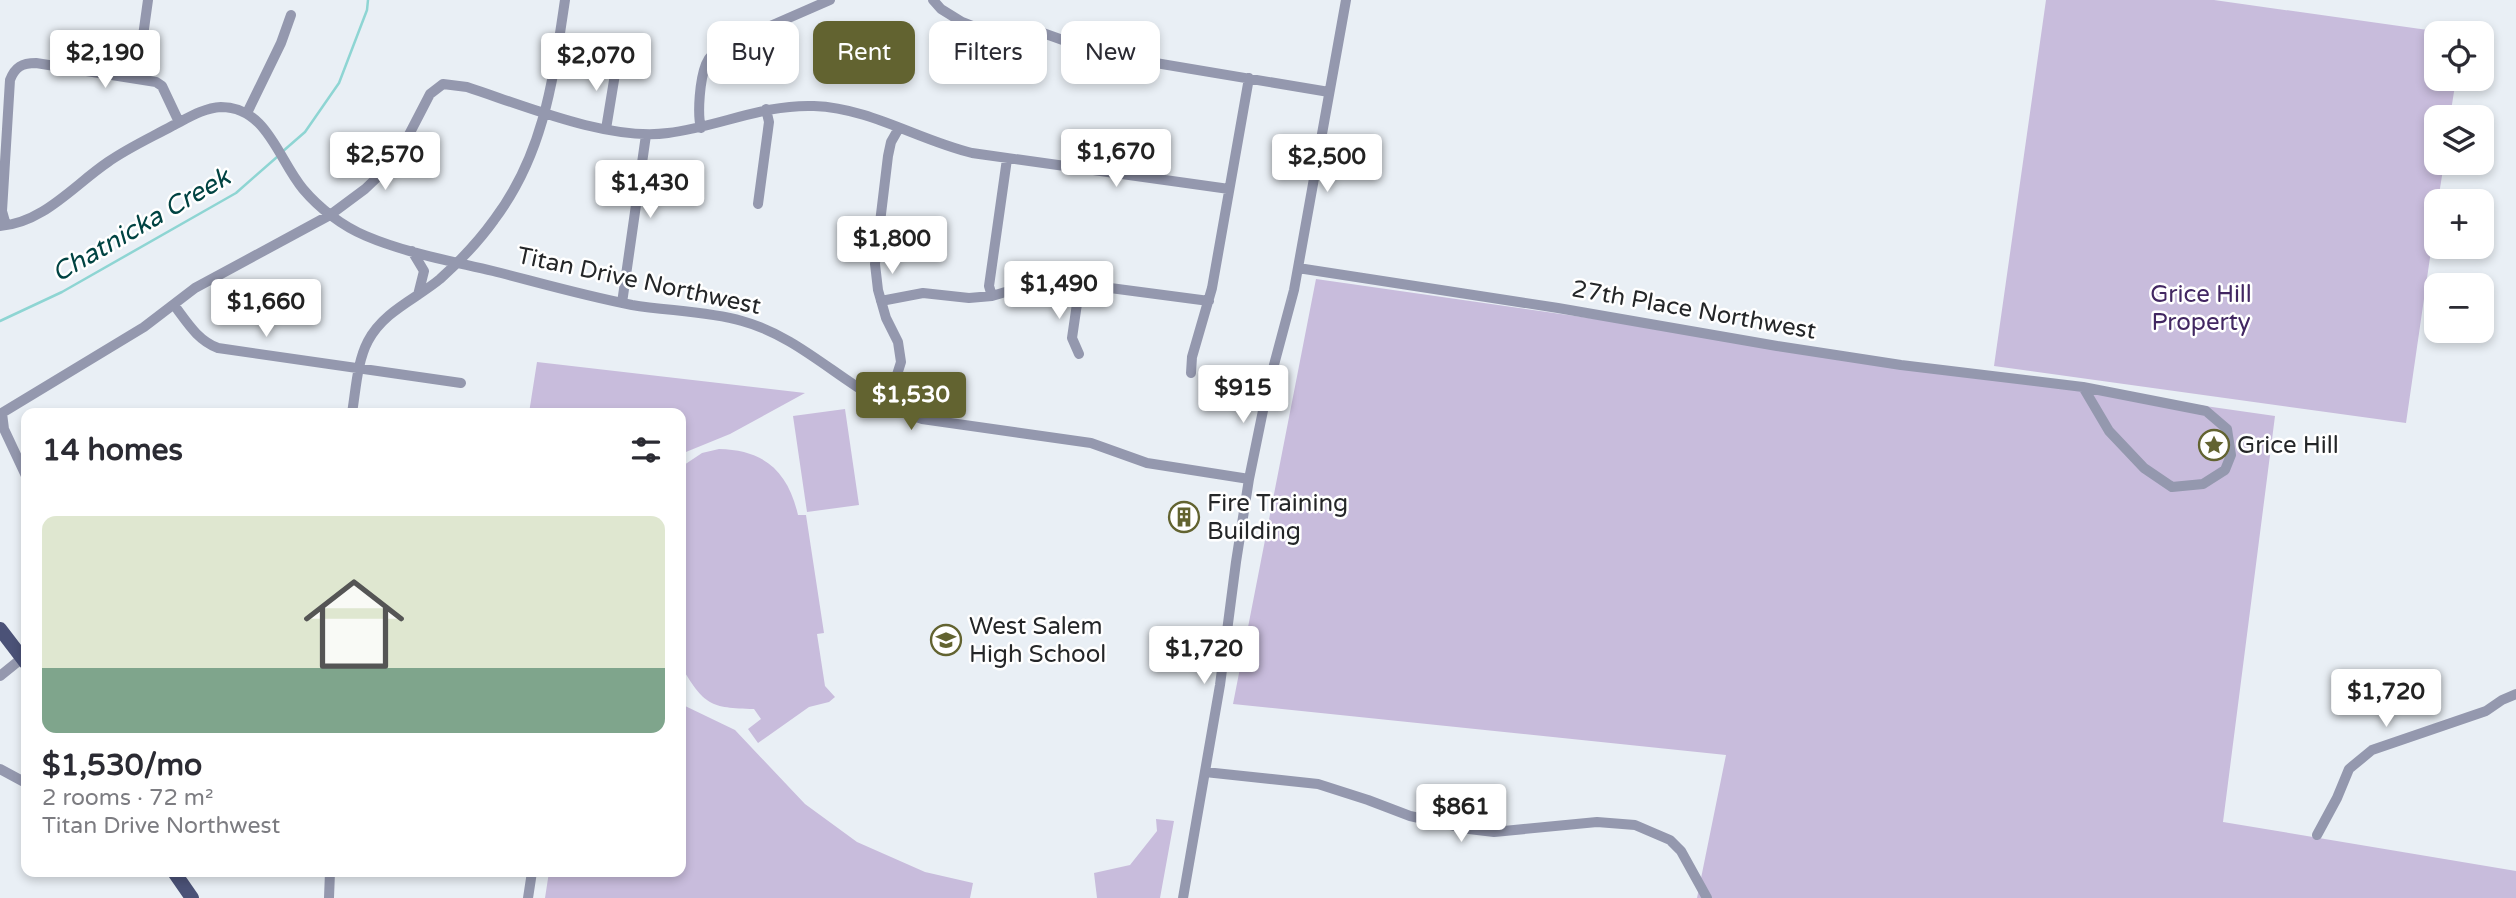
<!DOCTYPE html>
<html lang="en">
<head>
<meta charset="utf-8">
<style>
  body { margin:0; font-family:"Varela Round",sans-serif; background:#f7f7f7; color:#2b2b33; height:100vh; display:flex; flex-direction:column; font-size:26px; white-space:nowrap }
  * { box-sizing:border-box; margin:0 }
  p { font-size:23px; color:#7c7c81 }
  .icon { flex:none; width:38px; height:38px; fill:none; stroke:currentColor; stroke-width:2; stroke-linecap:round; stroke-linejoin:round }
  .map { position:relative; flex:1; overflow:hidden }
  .drawer { position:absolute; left:21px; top:408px; width:665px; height:469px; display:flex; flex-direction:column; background:#fff; border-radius:14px; box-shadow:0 4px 10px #0003 }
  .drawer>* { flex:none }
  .hud { position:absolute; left:707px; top:21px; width:665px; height:63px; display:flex; gap:14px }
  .fabs { position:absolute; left:2424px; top:21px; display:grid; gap:14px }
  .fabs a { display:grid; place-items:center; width:70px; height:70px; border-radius:14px; background:#fff; box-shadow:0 4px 10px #0003; font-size:35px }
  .price { position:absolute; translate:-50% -60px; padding:0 16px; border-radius:7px; background:#fff; color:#222; font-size:23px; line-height:46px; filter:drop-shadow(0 2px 4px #0008) }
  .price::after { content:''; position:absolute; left:50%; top:42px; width:21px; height:16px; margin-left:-10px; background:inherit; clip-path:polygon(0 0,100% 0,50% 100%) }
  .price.current { background:#626330; color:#fff }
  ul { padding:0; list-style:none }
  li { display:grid; align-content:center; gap:14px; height:371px; padding:0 21px }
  li span { display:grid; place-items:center; height:217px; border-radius:14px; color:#555 }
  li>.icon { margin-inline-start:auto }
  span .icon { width:126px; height:126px; fill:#fffc; stroke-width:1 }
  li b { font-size:30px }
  h2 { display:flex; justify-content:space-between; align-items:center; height:84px; padding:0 21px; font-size:30px }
  .chip { padding:0 24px; border-radius:14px; background:#fff; box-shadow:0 4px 10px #0003; font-size:24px; line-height:63px }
  .chip.current { background:#626330; color:#fff }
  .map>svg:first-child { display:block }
</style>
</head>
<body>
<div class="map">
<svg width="2516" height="898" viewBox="0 0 2516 898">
  <rect width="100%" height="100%" fill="#e9eff5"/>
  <path fill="#c8bcdc" d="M2046,0h168l235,33h-13v46h20l-6,38h-14v46h8l-6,38h-2v15l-30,207 -412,-57z
    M1316,279l959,137 -52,406 293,49v27h-819l29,-143 -493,-51z
    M537,362l268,31 -75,41 -49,20v-41h-152z
    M845,409l14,96 -52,7 -14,-96z
    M719,449c45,1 69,22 79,66h8l18,118 -7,1 8,52 10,11 -6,5 -20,5 -51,36 -10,-14 13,-10 -7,-10c-44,-1 -50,-4 -73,-43v-199l21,-14z
    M681,704l54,26 70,74 52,38 68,30 48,11 -3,15h-425l4,-26h132z
    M1156,819l18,2 -14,77h-63l-3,-25 36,-8 27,-34z"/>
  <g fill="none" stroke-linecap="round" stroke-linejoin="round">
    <path stroke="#8ed5d3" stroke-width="2.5" d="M282,152l23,-20 34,-49 28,-73 1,-10
      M0,321l62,-29 174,-99 41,-36"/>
    <path stroke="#9498ae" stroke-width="10" d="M933,0l8,9 21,13 18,7 63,4 59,21 227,38
      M137,79l11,-79
      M247,113l34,-70 10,-28
      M701,128c-4,-15 -1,-49 5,-64 3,-8 9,-12 16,-17l108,-47
      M606,129l11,-67
      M758,204l11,-82 -3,-13
      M6,225l-4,-14 8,-131c5,-13 12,-17 26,-17l120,19 6,4 17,36
      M0,226c43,-3 74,-41 108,-64 20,-14 42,-24 64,-36 16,-8 31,-18 49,-19 46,0 57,52 82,82 16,19 39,37 63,47 40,17 85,25 127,35 47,12 92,25 139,34 36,6 75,6 110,16 67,18 113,79 180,98l169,24 56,20 102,16
      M412,251l12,20 -6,24
      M1298,268l260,40 219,38 124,19 182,22 26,44 35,37 28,19 31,-3 22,-14 6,-15 -4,-26 -21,-18 -123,-24
      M992,296l-3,-10 18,-127
      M881,301l42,-8 46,5 23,-2 47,-14 18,-1 152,20
      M622,303l24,-168
      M174,305c13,17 23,35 44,43l243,35
      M1079,354l-7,-16 8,-55
      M1191,373l1,-16 20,-69 37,-210
      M882,403l13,-22 6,-19 -3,-20 -12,-24 -8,-28 -3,-26 13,-108 3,-14 8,-14
      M352,413c4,-24 5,-51 16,-72 16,-30 48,-42 72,-62 20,-18 39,-38 54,-59 50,-66 59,-140 71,-220
      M26,476l-22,-47 -2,-16 142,-86 51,-39 135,-73 35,-26 21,-20 15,-19 29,-56 13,-10 24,3c58,19 141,54 201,46 50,-6 95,-29 146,-27 56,2 104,34 158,47l257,36
      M0,676l26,-21
      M0,769l26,14
      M1205,772l113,12 50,16 42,16 59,13 25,3 103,-10 38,3 35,15 11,11 26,47
      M2317,835l20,-37 12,-29 23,-19 114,-39 16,-11 14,-6
      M329,898l1,-26
      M528,898l4,-26
      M1183,898l37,-213 16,-123 13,-83 18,-88 27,-101 52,-290"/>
    <path stroke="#4b5277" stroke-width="14" d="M0,629l26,34
      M174,872l18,26"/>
  </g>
  <defs>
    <g id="sight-ring" transform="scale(1.575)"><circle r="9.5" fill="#fff" stroke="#626330" stroke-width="1.5"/><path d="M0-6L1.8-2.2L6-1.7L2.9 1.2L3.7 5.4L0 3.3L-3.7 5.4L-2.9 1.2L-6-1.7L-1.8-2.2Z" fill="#626330"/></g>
    <g id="building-ring" transform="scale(1.575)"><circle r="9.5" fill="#fff" stroke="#626330" stroke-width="1.5"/><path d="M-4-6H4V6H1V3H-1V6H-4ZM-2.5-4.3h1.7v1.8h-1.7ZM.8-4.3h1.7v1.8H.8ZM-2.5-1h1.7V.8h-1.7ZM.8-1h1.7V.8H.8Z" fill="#626330"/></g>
    <g id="school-ring" transform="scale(1.575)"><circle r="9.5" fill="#fff" stroke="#626330" stroke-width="1.5"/><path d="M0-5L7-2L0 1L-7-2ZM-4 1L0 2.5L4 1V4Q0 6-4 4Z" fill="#626330"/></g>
  </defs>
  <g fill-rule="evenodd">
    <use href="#sight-ring" x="2214" y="445"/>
    <use href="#building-ring" x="1184" y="517"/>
    <use href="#school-ring" x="946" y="640"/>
  </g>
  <g text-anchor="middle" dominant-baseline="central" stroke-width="5" stroke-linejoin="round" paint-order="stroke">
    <g font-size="24" fill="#242628" stroke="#fff">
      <text transform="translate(639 281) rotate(12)">Titan Drive Northwest</text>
      <text transform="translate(1694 310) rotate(10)">27th Place Northwest</text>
    </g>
    <g font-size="24" fill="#422762" stroke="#fff">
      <text x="2201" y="294">Grice Hill<tspan x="2201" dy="28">Property</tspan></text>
    </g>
    <g font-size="24" fill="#242628" stroke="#fff" text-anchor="start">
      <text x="2237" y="445">Grice Hill</text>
      <text x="1207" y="503">Fire Training<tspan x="1207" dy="28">Building</tspan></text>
      <text x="969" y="626">West Salem<tspan x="969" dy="28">High School</tspan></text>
    </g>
    <g font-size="26" font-style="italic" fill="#004342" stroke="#fff">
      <text transform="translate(141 225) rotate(-30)">Chatnicka Creek</text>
    </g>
  </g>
</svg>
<div class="fabs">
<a><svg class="icon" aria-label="locate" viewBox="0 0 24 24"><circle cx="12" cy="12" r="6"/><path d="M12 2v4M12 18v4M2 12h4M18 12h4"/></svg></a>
<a><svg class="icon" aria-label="layers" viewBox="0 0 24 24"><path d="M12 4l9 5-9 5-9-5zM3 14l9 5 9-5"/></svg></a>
<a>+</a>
<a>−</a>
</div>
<b class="price" style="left:105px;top:90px">$2,190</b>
<b class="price" style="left:596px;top:93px">$2,070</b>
<b class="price" style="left:1116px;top:189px">$1,670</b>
<b class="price" style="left:385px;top:192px">$2,570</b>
<b class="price" style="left:1327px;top:194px">$2,500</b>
<b class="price" style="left:650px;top:220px">$1,430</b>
<b class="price" style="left:892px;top:276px">$1,800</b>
<b class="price" style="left:1059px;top:321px">$1,490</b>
<b class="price" style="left:266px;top:339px">$1,660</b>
<b class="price" style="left:1243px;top:425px">$915</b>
<b class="price current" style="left:911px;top:432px">$1,530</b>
<b class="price" style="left:1204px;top:686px">$1,720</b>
<b class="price" style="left:2386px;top:729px">$1,720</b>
<b class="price" style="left:1461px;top:844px">$861</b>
<div class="hud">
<a class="chip">Buy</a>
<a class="chip current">Rent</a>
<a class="chip">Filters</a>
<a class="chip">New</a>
</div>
<section class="drawer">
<h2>14 homes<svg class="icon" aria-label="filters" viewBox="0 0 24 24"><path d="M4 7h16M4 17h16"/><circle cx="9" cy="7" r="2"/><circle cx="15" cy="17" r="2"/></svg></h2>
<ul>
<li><span style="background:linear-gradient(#dfe7d0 70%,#7fa58c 0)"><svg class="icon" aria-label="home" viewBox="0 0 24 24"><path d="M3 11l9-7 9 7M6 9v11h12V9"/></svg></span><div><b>$1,530/mo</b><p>2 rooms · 72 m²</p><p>Titan Drive Northwest</p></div></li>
</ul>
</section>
</div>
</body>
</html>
